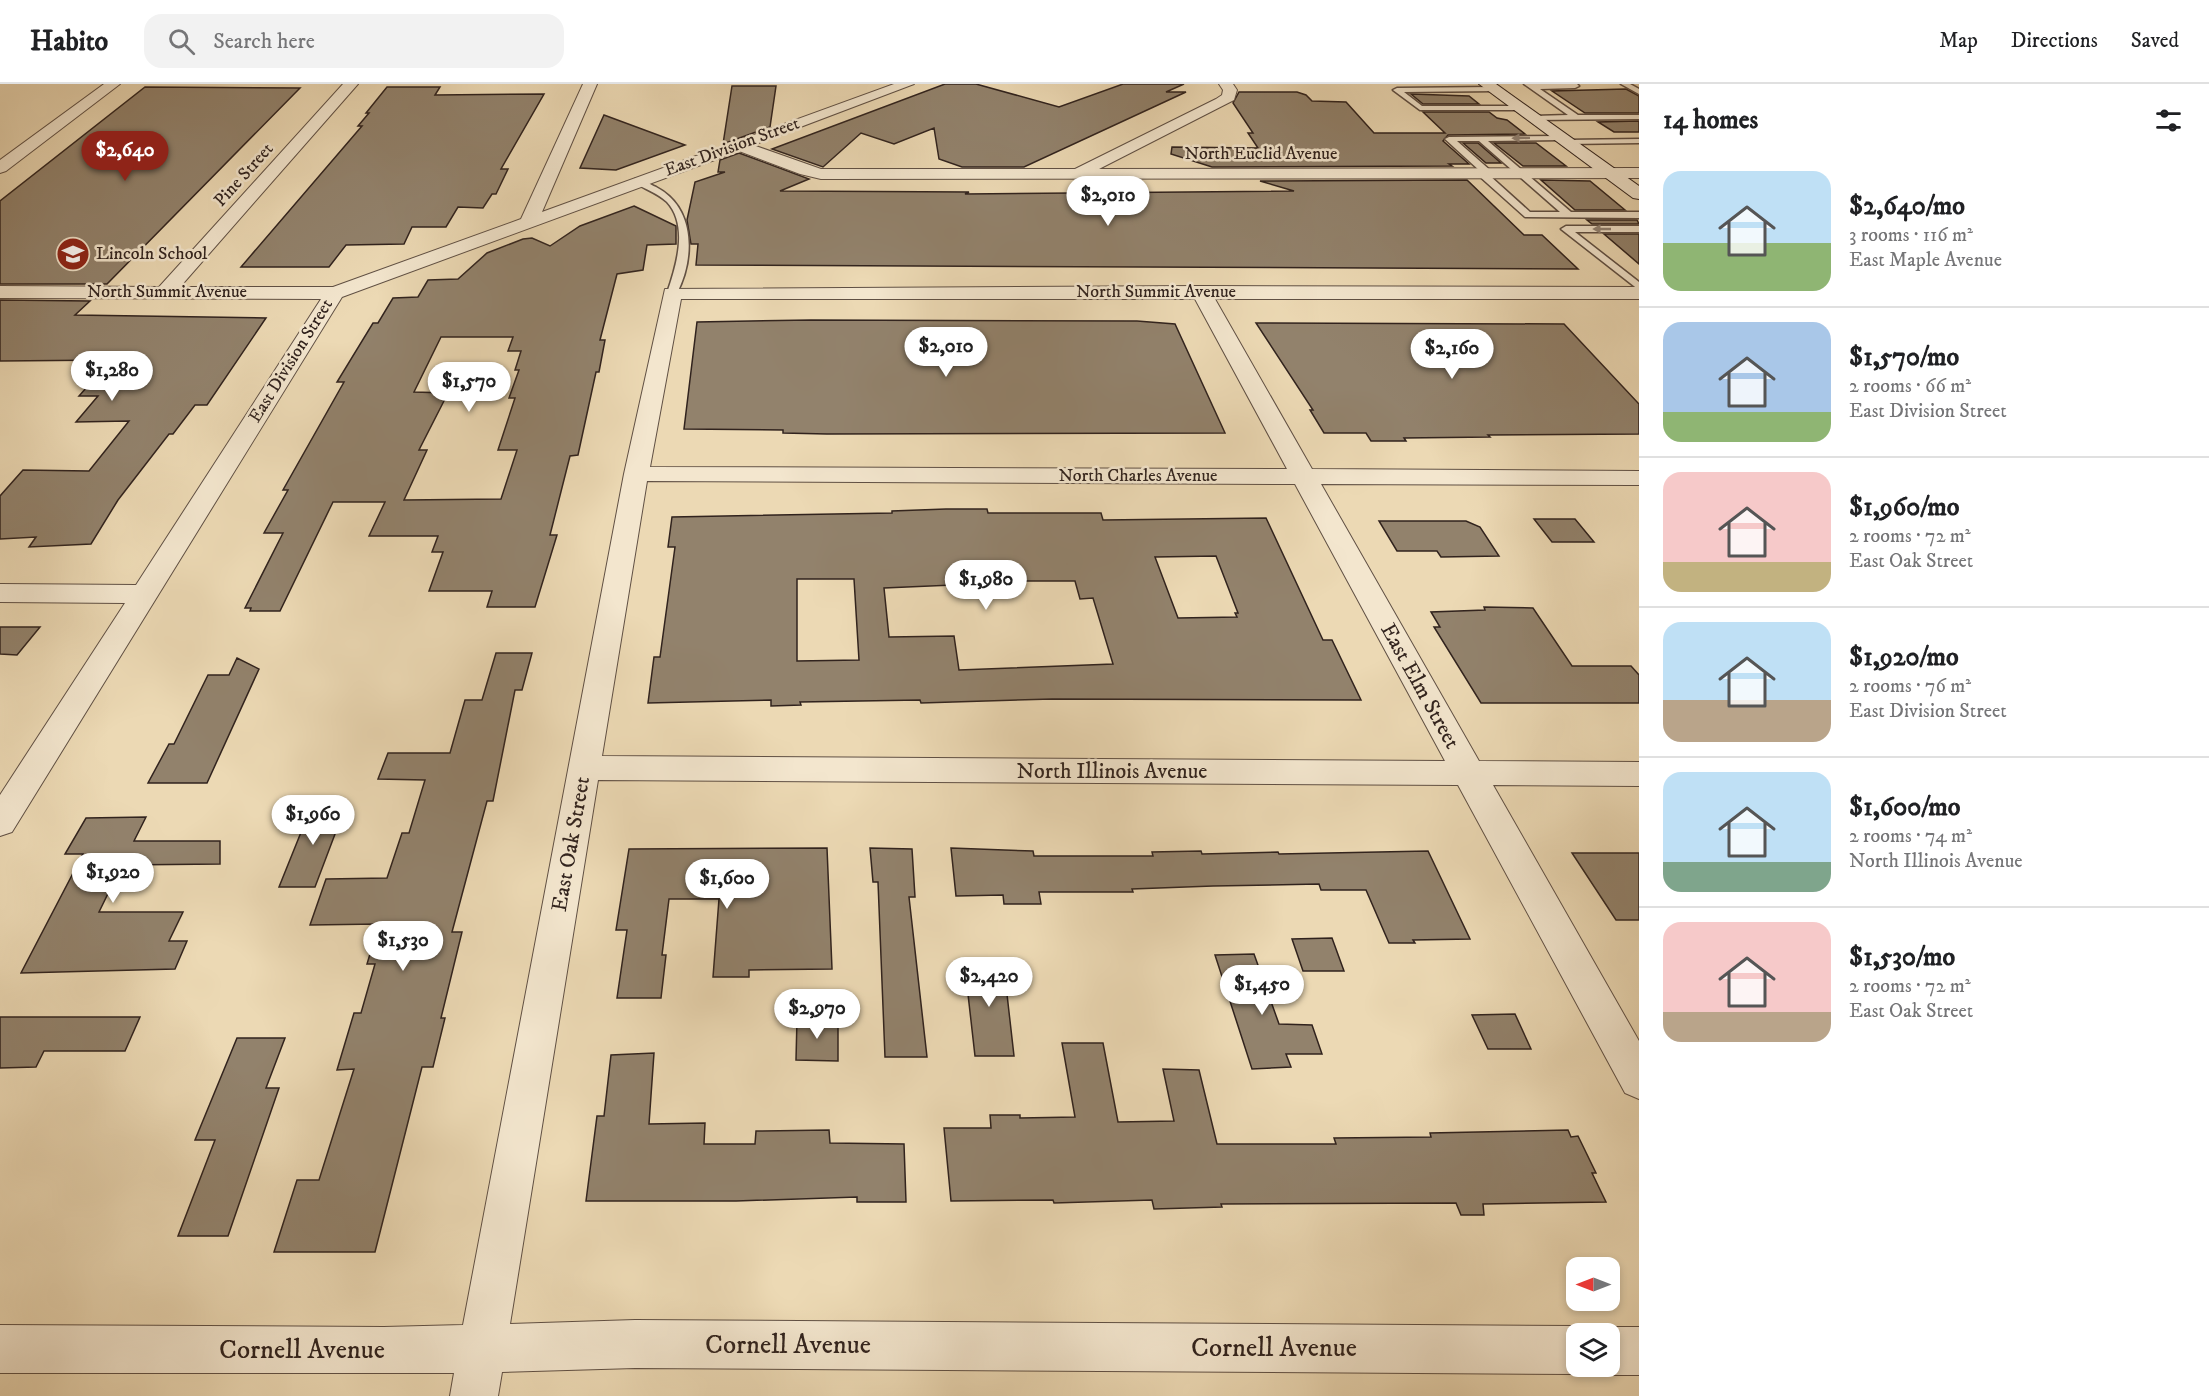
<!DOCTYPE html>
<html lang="en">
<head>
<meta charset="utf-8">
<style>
  body { margin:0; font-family:"IM FELL DW Pica",serif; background:#f2f2f2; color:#202124; height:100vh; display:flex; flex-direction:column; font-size:22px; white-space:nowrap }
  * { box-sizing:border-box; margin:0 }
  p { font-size:20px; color:#757577 }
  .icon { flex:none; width:33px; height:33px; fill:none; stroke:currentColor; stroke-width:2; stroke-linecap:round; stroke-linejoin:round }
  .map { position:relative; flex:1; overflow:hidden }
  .panel { display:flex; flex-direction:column; background:#fff; width:570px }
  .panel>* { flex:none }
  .needle { width:39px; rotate:270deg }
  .fabs { position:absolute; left:1566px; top:1173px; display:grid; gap:12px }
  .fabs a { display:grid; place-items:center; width:54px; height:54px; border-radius:12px; background:#fff; box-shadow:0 3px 9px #0003; font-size:30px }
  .price { position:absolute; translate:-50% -51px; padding:0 14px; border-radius:21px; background:#fff; color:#222; font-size:20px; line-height:39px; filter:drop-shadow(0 2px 3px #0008) }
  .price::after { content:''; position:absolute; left:50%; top:36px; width:18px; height:14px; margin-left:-9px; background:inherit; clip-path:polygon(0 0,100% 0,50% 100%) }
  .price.active { background:#8f2418; color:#fff }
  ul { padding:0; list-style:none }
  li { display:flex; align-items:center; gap:18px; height:150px; padding:0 24px }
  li+li { border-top:2px solid #e0e0e0 }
  li span { display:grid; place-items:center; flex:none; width:168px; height:120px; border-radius:18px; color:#555 }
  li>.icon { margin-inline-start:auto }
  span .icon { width:72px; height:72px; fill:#fffc; stroke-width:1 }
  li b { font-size:26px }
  h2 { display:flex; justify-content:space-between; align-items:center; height:72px; padding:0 24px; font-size:26px }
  header { display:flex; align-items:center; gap:36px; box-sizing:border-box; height:84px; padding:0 30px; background:#fff; border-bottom:2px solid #e0e0e0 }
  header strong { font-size:28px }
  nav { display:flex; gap:33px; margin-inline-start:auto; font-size:21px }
  .search { width:420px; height:54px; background:#f2f2f2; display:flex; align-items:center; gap:15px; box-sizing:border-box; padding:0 21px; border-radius:18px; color:#757577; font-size:22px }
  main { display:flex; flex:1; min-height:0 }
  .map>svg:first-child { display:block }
</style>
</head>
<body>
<header>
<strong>Habito</strong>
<div class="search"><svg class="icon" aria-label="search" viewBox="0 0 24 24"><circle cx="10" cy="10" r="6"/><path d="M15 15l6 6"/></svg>Search here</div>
<nav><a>Map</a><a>Directions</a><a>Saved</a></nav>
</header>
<main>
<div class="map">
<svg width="1639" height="1312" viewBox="0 0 1639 1312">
  <rect width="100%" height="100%" fill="#ecd9b4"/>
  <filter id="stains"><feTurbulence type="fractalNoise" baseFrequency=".00333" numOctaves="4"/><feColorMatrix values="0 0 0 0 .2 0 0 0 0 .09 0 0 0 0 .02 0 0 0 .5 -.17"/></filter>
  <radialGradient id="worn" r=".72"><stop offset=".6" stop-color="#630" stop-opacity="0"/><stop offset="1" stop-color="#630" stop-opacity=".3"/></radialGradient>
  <path fill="#92826c" stroke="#31231e" stroke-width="1.5" fill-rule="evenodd" d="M945,0h31l83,23 64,-23h61l-18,8h20l-162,75h-62l-23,-8 -5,-31 -40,16 -33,-11 -38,34 -51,-18z
    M732,2h44l-6,41 -47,17z
    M145,3l155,1 -193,196h-107v-83z
    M387,3h53l-5,8 109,-1 -43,75h7l-12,25h-4l-9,14 -25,-1 -12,20h-34l-8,17 -58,1 -17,22h-88l121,-141h-4l11,-13h-3z
    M1626,5l13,7v17h-54l-33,-22z
    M1239,8h58l9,3 6,6 34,1 28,31h71l-22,-21h66l8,6 10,2 18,14 -77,1 -5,6 26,23h-20l3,2 -240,1 -41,-13 1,-7 86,1 -10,-15h5l-20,-30z
    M1411,10l58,2 10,8h-56z
    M604,31l81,30 -69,25 -36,-2z
    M1639,37v11h-25l-16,-10z
    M1463,59h15l23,20h-15z
    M1494,59h42l30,23h-43z
    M739,69l70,26 -29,12 189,1 -4,2 329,-3 -34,-10 207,-1 57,55h18l36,34 -882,-4 2,-21h-7l-4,-24 8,-38 30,-10h-7l2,-12z
    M1541,96l49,1 35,29h-50z
    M634,122l42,20v18l-29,1 -4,25 -26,4 -17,66h5l-6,32h-3l-18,83 -8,1 -20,79h7l-22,72h-48l5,-16h-63l14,-39h-11l6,-16h-69l16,-34h-52l-53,109h-30l1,-3h-6l38,-75h-19l24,-43h-5l61,-108h-7l36,-59h5l15,-25 25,-1 10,-17 30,-1 29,-26 36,-14 9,-1 18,8 30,-20zM441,253h72l-5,14h13l-6,19h4l-10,28h6l-17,52h19l-16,49 -97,1 23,-50h-8l29,-57 -34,-1z
    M1587,136h50l2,4h-47z
    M1604,150h35v30z
    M0,216l90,1 -15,14 191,3 -59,87h-12l-22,29h-4l-51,66 -27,44 -62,3 7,-10 -36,2v-43l23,-26 66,1 40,-50 -53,1 22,-26h-19l32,-36 -111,1z
    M811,236l326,1 38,3 50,109 -398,1 -44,-1v-3l-99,-1 13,-107z
    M1256,239l308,1 75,80v30l-151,1 2,2 -86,1 2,3h-35l-5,-8h-42l-14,-23h3z
    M946,425h41l1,4h113l2,7 163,-2 57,122h9l29,60 -309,-1 -131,4 -1,-3 -120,2 1,3 -30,1v-6l-123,3 6,-46h6l15,-110h-7l4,-30 220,-4v-2zM1216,472l22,57h-3l2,4 -59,1 -23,-61zM797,495h57l5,81 -62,1zM976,497h99l5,18 13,-1 20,66 -154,6 -5,-34 -65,1 -5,-49 69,-3 2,10 24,-1z
    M1534,435h41l19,23h-42z
    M1379,437h87l14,6 19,29 -58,1 -4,-6h-40z
    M1484,523l49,1 39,58h59l8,9v28h-158l-47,-76h6l-9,-15 54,-2z
    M0,543h40l-23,28 -17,-1z
    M496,569h36l-10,37h-7l-22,111h-6l-35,131h10l-21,86h4l-12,49h-11l-47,185h-101l23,-72h22l35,-111 -17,1 17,-57h7l14,-49h-8l12,-40 -69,1 16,-46 61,-1 15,-45h7l16,-53 -47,-1 10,-26h62l15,-53h17z
    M237,574l22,11 -52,114h-59l21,-39h5l34,-69h21z
    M312,721h34l-31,82h-36z
    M146,733l-12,24h86v23l-98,1 -23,47h84l-14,29h18l-12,28 -154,4 62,-119h-18l21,-36z
    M827,764l5,121 -83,1v7h-36l6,-78h-50l-7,56h4l-5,43h-44l10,-68h-11l13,-81z
    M870,764l42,1 3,48h-6l18,160h-42l-7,-175h-5z
    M951,764l82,3 1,5h119l-1,-4 49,-1 1,3 76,-2 1,2 149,-3 42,88 -57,1 2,3h-26l-23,-53h-45l-2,-6 -106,2 -81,3 1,3h-94l2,12h-37l-1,-9 -47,1z
    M1572,769h67v67h-23z
    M1332,854l12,33h-41l-11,-32z
    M1254,870l25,70 33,1 10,29h-36l5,13 -39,2 -37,-114z
    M964,875h39l11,97h-39z
    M1515,930l16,35h-43l-16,-34z
    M0,933h140l-15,34h-81l-8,16 -36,1z
    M797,935l41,1v41l-42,-1z
    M237,954h48l-19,50h13l-51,148h-50l37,-96h-20z
    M1062,959h41l15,79 56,-1 -11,-52 36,1 18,74h119l-2,-6 97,-1 -1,-4 138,-3 3,7 7,-1 18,37h-4l14,29 -123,2 1,11h-23l-5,-12 -235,1 1,3 -68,2 -2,-9 -98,3 -1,-3 -102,1 -7,-73h47l-1,-13h30v3l55,-1z
    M654,969l-5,71 56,-1 -1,21h51l1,-13 73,-1 1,13 74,1 2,58h-49v-5l-121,4h-150l11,-85h7l7,-61z"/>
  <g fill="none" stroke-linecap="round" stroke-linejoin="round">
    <g stroke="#605044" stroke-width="3">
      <path id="lane" d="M1524,0h53l2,2 -4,2 -35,1 38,26h61v4l-108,1 3,-4 34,-1z
        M1621,0h9l9,5v5z
        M1493,3l3,4 -92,1 18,14h98l3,4h-103l-27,-20 4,-2z
        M1564,52l-3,4 -73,1 83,71h68v6l-114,-1 -47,-42 2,-4 -35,-32 4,-2zM1457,57h22l81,71h-30l-41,-37 2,-4z
        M1639,55v4l-72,1 -4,-2 4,-2z
        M635,95c8,-1 14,5 21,8 40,21 39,72 20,108l-9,-2c9,-26 22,-67 0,-91 -8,-8 -22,-13 -32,-19z
        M1639,142v6h-64l64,50v8l-78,-61 5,-3z"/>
    </g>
    <g stroke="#605044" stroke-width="2">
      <path id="street" d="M104,0h16l-114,87 -6,2v-13z
        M343,0h15l-178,203h153l188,-68 62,-135h14l-55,128 352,-128h20l-161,61 68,24h254l141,-70 6,-4 1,-5 -4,-6h14l4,6 -3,10 -135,69 540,-1v10l-818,1 -21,-5 -61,-23 -397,146 -330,535 -12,4v-41l125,-192 -125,-1v-18l136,1 185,-286 -321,-1v-12l159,1z
        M1201,202l438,1v12h-424l97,170 327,2v14l-318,-1 158,277 160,1v24l-146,-1 146,256v58l-14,-6 -167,-308 -860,-5 -88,544 125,-4 941,6 17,8h-17v32h34v-32h-15l15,-7h29v48h-29l-17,-8 -17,7 -941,-6 -133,4 -4,24h-48l4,-23h-454v-48l384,2 79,-2 161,-851 41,-185zM681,215h514l92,170 -637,-2zM647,397l648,3 150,277 -843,-5z"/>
    </g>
    <g stroke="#31231e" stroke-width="2">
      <path id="secondary" d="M1479,0h17l143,102v13l-6,-1z"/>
    </g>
    <use href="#lane" fill="#f3e6ce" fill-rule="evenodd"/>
    <use href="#street" fill="#f3e6ce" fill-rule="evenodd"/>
    <use href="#secondary" fill="#f3e6ce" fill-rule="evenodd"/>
  </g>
  <defs><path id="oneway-solid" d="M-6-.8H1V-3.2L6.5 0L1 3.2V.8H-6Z" transform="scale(1.5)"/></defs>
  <g fill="#928476">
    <use href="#oneway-solid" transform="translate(1521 54) rotate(179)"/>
    <use href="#oneway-solid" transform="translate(1602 145) rotate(180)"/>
  </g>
  <defs>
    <g id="school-disc" transform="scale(1.725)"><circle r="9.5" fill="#8f2418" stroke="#f3e6ce"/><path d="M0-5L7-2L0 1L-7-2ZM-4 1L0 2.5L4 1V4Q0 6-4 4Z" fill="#fff"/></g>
  </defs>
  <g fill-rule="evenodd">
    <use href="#school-disc" x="73" y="170"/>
  </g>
  <g text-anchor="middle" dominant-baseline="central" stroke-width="5" stroke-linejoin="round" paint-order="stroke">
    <g font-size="18" fill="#31231e" stroke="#f3e6ce">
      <text transform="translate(732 63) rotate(-20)">East Division Street</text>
      <text x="1261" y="70">North Euclid Avenue</text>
      <text transform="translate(244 91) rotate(-48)">Pine Street</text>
      <text x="167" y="208">North Summit Avenue</text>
      <text x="1156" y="208">North Summit Avenue</text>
      <text transform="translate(291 277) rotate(-58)">East Division Street</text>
      <text x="1138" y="392">North Charles Avenue</text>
    </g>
    <g font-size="18" fill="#31231e" stroke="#f3e6ce" text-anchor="start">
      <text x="96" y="170">Lincoln School</text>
    </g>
    <g font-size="22" fill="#31231e" stroke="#f3e6ce">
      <text transform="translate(1420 602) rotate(61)">East Elm Street</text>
      <text x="1112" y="687">North Illinois Avenue</text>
      <text transform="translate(571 760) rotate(-80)">East Oak Street</text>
    </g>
    <g font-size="27" fill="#31231e" stroke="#f3e6ce">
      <text x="788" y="1261">Cornell Avenue</text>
      <text x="1274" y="1264">Cornell Avenue</text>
      <text x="302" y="1266">Cornell Avenue</text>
    </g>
  </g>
  <rect width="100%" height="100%" filter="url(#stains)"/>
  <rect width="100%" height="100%" fill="url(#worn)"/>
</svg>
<div class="fabs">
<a><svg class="needle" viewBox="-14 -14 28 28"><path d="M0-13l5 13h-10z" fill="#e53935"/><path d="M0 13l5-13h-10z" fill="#757577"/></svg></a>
<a><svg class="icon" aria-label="layers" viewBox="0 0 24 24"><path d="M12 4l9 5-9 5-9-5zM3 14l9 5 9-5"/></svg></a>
</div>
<b class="price active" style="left:125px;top:98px">$2,640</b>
<b class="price" style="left:1108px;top:143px">$2,010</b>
<b class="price" style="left:946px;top:294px">$2,010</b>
<b class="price" style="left:1452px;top:296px">$2,160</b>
<b class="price" style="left:112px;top:318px">$1,280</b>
<b class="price" style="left:469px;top:329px">$1,570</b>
<b class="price" style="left:986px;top:527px">$1,980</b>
<b class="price" style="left:313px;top:762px">$1,960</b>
<b class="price" style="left:113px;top:820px">$1,920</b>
<b class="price" style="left:727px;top:826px">$1,600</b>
<b class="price" style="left:403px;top:888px">$1,530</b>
<b class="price" style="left:989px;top:924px">$2,420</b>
<b class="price" style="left:1262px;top:932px">$1,450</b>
<b class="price" style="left:817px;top:956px">$2,970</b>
</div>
<section class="panel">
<h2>14 homes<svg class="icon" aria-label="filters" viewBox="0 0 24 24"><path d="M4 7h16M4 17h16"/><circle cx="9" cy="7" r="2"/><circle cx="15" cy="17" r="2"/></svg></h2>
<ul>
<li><span style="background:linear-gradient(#bfe0f5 60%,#8fb573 0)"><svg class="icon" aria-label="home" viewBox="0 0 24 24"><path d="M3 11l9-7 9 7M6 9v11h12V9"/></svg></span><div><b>$2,640/mo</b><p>3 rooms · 116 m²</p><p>East Maple Avenue</p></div></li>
<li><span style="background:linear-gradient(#a9c7e8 75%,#8fb573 0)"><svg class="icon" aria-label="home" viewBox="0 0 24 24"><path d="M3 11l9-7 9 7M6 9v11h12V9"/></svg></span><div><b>$1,570/mo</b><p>2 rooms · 66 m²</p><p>East Division Street</p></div></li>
<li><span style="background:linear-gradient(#f6c9c9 75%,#c2b280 0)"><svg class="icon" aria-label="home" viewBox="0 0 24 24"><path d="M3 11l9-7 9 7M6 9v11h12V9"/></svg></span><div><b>$1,960/mo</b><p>2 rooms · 72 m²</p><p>East Oak Street</p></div></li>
<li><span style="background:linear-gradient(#bfe0f5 65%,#b9a48a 0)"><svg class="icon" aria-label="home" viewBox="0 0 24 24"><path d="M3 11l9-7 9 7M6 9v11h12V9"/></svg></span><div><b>$1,920/mo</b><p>2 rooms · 76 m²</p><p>East Division Street</p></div></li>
<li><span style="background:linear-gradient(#bfe0f5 75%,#7fa58c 0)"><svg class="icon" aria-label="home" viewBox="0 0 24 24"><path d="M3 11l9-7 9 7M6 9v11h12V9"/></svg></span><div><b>$1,600/mo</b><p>2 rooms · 74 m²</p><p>North Illinois Avenue</p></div></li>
<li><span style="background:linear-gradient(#f6c9c9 75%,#b9a48a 0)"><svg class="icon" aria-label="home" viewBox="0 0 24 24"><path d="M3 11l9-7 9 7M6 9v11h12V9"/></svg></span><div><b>$1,530/mo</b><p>2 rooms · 72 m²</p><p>East Oak Street</p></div></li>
</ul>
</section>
</main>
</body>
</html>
